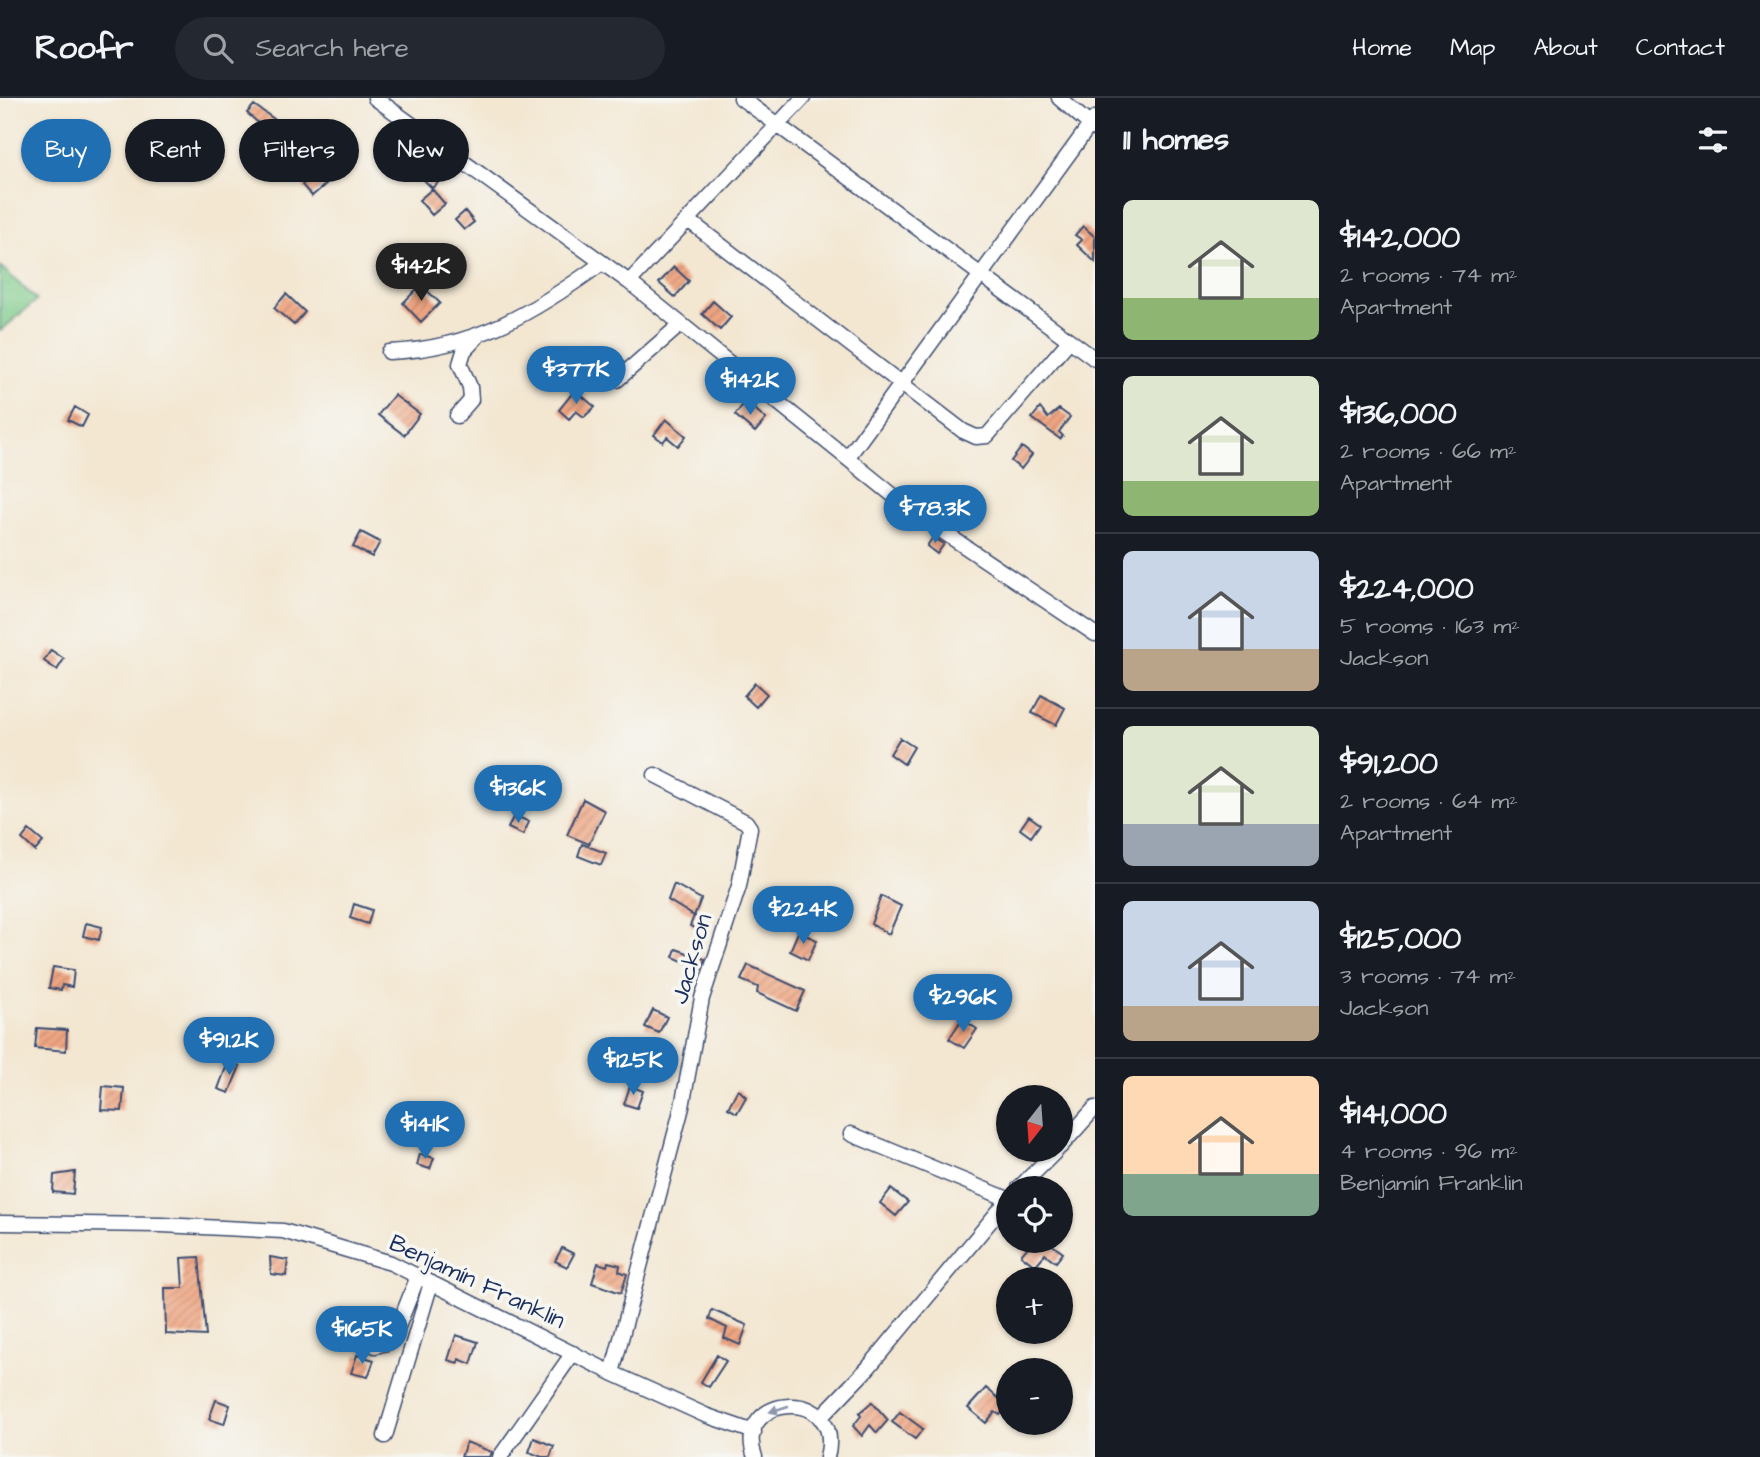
<!DOCTYPE html>
<html lang="en">
<head>
<meta charset="utf-8">
<style>
  body { margin:0; font-family:"Architects Daughter",sans-serif; background:#242831; color:#f1f3f6; height:100vh; display:flex; flex-direction:column; font-size:26px; white-space:nowrap }
  * { box-sizing:border-box; margin:0 }
  p { font-size:23px; color:#9ea1a6 }
  .icon { flex:none; width:38px; height:38px; fill:none; stroke:currentColor; stroke-width:2; stroke-linecap:round; stroke-linejoin:round }
  .map { position:relative; flex:1; overflow:hidden }
  .panel { display:flex; flex-direction:column; background:#171b24; width:665px }
  .panel>* { flex:none }
  .banner { position:absolute; left:21px; top:21px; width:665px; height:63px; display:flex; gap:14px }
  .needle { width:46px; rotate:197deg }
  .buttons { position:absolute; left:996px; top:987px; display:grid; gap:14px }
  .buttons a { display:grid; place-items:center; width:77px; height:77px; border-radius:50%; background:#171b24; box-shadow:0 2px 5px #0004; font-size:35px }
  .price { position:absolute; translate:-50% -60px; padding:0 16px; border-radius:24px; background:#1f6fb2; color:#fff; font-size:23px; line-height:46px; filter:drop-shadow(0 2px 4px #0008) }
  .price::after { content:''; position:absolute; left:50%; top:42px; width:21px; height:16px; margin-left:-10px; background:inherit; clip-path:polygon(0 0,100% 0,50% 100%) }
  .price.on { background:#222; color:#fff }
  ul { padding:0; list-style:none }
  li { display:flex; align-items:center; gap:21px; height:175px; padding:0 28px }
  li+li { border-top:2px solid #363941 }
  li span { display:grid; place-items:center; flex:none; width:196px; height:140px; border-radius:10px; color:#555 }
  li>.icon { margin-inline-start:auto }
  span .icon { width:84px; height:84px; fill:#fffc; stroke-width:1 }
  li b { font-size:30px }
  h2 { display:flex; justify-content:space-between; align-items:center; height:84px; padding:0 28px; font-size:30px }
  .chip { padding:0 24px; border-radius:32px; background:#171b24; box-shadow:0 2px 5px #0004; font-size:24px; line-height:63px }
  .chip.on { background:#1f6fb2; color:#fff }
  header { display:flex; align-items:center; gap:42px; box-sizing:border-box; height:98px; padding:0 35px; background:#171b24; border-bottom:2px solid #363941 }
  header strong { font-size:33px }
  nav { display:flex; gap:38px; margin-inline-start:auto; font-size:24px }
  .search { width:490px; height:63px; background:#242831; display:flex; align-items:center; gap:18px; box-sizing:border-box; padding:0 24px; border-radius:38px; color:#9ea1a6; font-size:26px }
  main { display:flex; flex:1; min-height:0 }
  .map>svg:first-child { display:block }
</style>
</head>
<body>
<header>
<strong>Roofr</strong>
<div class="search"><svg class="icon" aria-label="search" viewBox="0 0 24 24"><circle cx="10" cy="10" r="6"/><path d="M15 15l6 6"/></svg>Search here</div>
<nav><a>Home</a><a>Map</a><a>About</a><a>Contact</a></nav>
</header>
<main>
<div class="map">
<svg width="1095" height="1359" viewBox="0 0 1095 1359">
  <defs>
    <pattern id="building-hatch" width="6" height="6" patternUnits="userSpaceOnUse" patternTransform="scale(1.75)"><rect width="6" height="6" fill="#f0a682"/><path d="M-1 1l2-2M0 6l6-6M5 7l2-2" fill="none" stroke="#c2886e"/></pattern>
  </defs>
  <rect width="100%" height="100%" fill="#f6f6f2"/>
  <filter id="ink" filterUnits="userSpaceOnUse"><feTurbulence type="fractalNoise" baseFrequency=".0143" numOctaves="2"/><feDisplacementMap in="SourceGraphic" scale="14" xChannelSelector="R" yChannelSelector="G"/><feConvolveMatrix kernelMatrix="1 2 1 2 8 2 1 2 1" color-interpolation-filters="sRGB"/></filter>
  <filter id="wash" filterUnits="userSpaceOnUse"><feTurbulence type="fractalNoise" baseFrequency=".00686" numOctaves="4" result="noise"/><feDisplacementMap in="SourceGraphic" scale="28" xChannelSelector="R" yChannelSelector="G"/><feGaussianBlur stdDeviation="1.57" result="paint"/><feColorMatrix in="noise" values="0 0 0 0 0 0 0 0 0 0 0 0 0 0 0 0 0 1.4 0 .05"/><feComposite in="paint" operator="in"/></filter>
  <g filter="url(#wash)">
    <rect width="100%" height="100%" fill="#f3e7d2"/>
    <path fill="#7fcb8a" stroke="#4d7d74" stroke-width="2" d="M0,168l37,34 -37,31z"/>
    <g id="blocks">
      <path fill="url(#building-hatch)" d="M254,7l30,21 -8,9 -2,-2 -16,19 -8,-6 14,-18 -17,-15z
        M434,71l9,9 -11,10 -9,-9z
        M315,75l11,11 -14,12 -10,-11z
        M432,91l13,15 -13,11 -13,-15z
        M465,113l9,11 -10,8 -9,-10z
        M1083,128l12,11v25l-18,-17 5,-5 -7,-5z
        M674,169l15,14 -14,16 -16,-14z
        M421,187l19,18 -19,19 -18,-19z
        M286,196l19,18 -11,13 -20,-17z
        M713,203l18,16 -11,13 -18,-16z
        M584,267l10,9 -10,12 -10,-9z
        M575,292l20,17 -11,10 -8,-6 -7,8 -10,-9z
        M394,297l26,19 -16,21 -26,-20z
        M746,303l20,18 -11,13 -20,-17z
        M75,309l13,8 -6,12 -14,-7z
        M1040,310l8,10 11,-9 11,8 -11,15 4,4 -3,3 -28,-21z
        M666,321l20,17 -8,10 -11,-9 -4,5 -9,-7z
        M1022,349l10,8 -11,14 -10,-8z
        M361,434l19,10 -8,15 -19,-10z
        M933,439l11,7 -7,10 -10,-8z
        M51,552l13,9 -7,11 -13,-9z
        M755,585l12,11 -11,13 -12,-11z
        M1041,597l24,13 -9,17 -24,-12z
        M900,640l14,9 -10,17 -14,-10z
        M583,701l22,12 -16,33 -22,-9z
        M514,717l15,7 -6,13 -15,-7z
        M1029,718l11,8 -9,13 -11,-8z
        M29,732l14,12 -8,9 -13,-12z
        M582,746l24,9 -5,12 -23,-9z
        M674,786l27,15 -7,17 -26,-16z
        M881,798l20,10 -12,28 -18,-10z
        M354,806l18,6 -4,14 -18,-6z
        M694,818l14,5 -4,11 -14,-6z
        M86,825l16,4 -3,13 -16,-4z
        M798,834l19,8 -9,20 -18,-9z
        M676,851l29,10 -4,10 -28,-12z
        M748,867l57,26 -9,20 -39,-18 1,-6 -17,-7z
        M53,869l21,3 -2,17 -10,-2 -1,5 -12,-2z
        M653,912l14,7 -8,16 -14,-6z
        M962,921l15,10 -13,19 -15,-9z
        M37,930l30,2 -1,21 -31,-3z
        M228,964l12,4 -11,27 -11,-4z
        M103,988l21,2 -2,23 -21,-1z
        M630,988l13,5 -6,17 -13,-4z
        M738,991l8,8 -9,16 -9,-5z
        M420,1056l14,4 -4,11 -13,-4z
        M75,1074l-2,22 -20,-2 1,-17z
        M891,1091l17,13 -12,14 -16,-13z
        M1033,1143h14l16,12 -7,9 -11,-8 -10,12 -14,-11z
        M562,1150l12,6 -7,13 -12,-6z
        M199,1159l7,79 -40,-2 -1,-46h18l-2,-30z
        M270,1159l18,3 -2,16 -15,-2z
        M608,1164l12,3 -1,6 8,3 -6,19 -29,-10 6,-20 9,3z
        M712,1212l35,15 -7,20 -16,-7 3,-10 -18,-9z
        M456,1237l22,7 -7,22 -12,-5 -1,4 -10,-3z
        M357,1257l17,5 -6,17 -17,-4z
        M717,1257l9,6 -17,26 -8,-5z
        M986,1290l22,18 -8,9 -5,-3 -9,11 -18,-15z
        M216,1302l14,5 -6,19 -15,-5z
        M872,1304l16,18 -11,13 -7,-8 -8,11 -9,-10 8,-10 -2,-3z
        M900,1314l23,17 -8,10 -23,-17z
        M534,1340l20,8 -4,11h-8l-13,-5z
        M466,1344l26,10 -2,5h-29z"/>
    </g>
  </g>
  <g filter="url(#ink)">
    <use href="#blocks" fill-opacity="0" stroke="#3b4b6f" stroke-width="2"/>
    <g fill="none" stroke-linecap="round" stroke-linejoin="round">
      <g stroke="#3b4b6f" stroke-width="17">
        <path id="minor" d="M375,0l254,184 286,231 180,121
          M741,0l354,261
          M1059,0l36,31
          M688,122l275,211 13,6 11,-1 82,-95
          M629,184l174,-184
          M389,254c85,-3 147,-41 213,-89
          M617,282l63,-55
          M457,318l14,-16 -1,-13 -10,-23 4,-13 13,-14
          M848,359l247,-339
          M851,1036l157,65
          M1060,1049l35,-39
          M1019,1090l38,-38
          M0,1125l162,2 121,6 108,32 221,110 93,42 49,17
          M375,1248l12,-3 7,-6 24,-61
          M612,1275l70,-266 20,-109 37,-112 11,-58 -4,-6 -91,-47
          M820,1320l48,-50 140,-168
          M385,1338l46,-153
          M500,1359l73,-104
          M755,1359c-24,-64 91,-72 72,0"/>
      </g>
      <use href="#minor" stroke="#fff" stroke-width="14"/>
    </g>
    <defs><path id="oneway-solid" d="M-6-.8H1V-3.2L6.5 0L1 3.2V.8H-6Z" transform="scale(1.75)"/></defs>
    <use fill="#8d97ae" href="#oneway-solid" transform="translate(779 1311) rotate(162)"/>
  </g>
  <g text-anchor="middle" dominant-baseline="central" stroke-width="7" stroke-linejoin="round" paint-order="stroke">
    <g font-size="24" fill="#1b2f5e" stroke="#f6f6f2">
      <text transform="translate(692 861) rotate(-74)">Jackson</text>
      <text transform="translate(477 1184) rotate(25)">Benjamín Franklin</text>
    </g>
  </g>
</svg>
<div class="buttons">
<a><svg class="needle" viewBox="-14 -14 28 28"><path d="M0-13l5 13h-10z" fill="#e53935"/><path d="M0 13l5-13h-10z" fill="#9ea1a6"/></svg></a>
<a><svg class="icon" aria-label="locate" viewBox="0 0 24 24"><circle cx="12" cy="12" r="6"/><path d="M12 2v4M12 18v4M2 12h4M18 12h4"/></svg></a>
<a>+</a>
<a>−</a>
</div>
<b class="price on" style="left:421px;top:205px">$142K</b>
<b class="price" style="left:576px;top:308px">$377K</b>
<b class="price" style="left:750px;top:319px">$142K</b>
<b class="price" style="left:935px;top:447px">$78.3K</b>
<b class="price" style="left:518px;top:727px">$136K</b>
<b class="price" style="left:803px;top:848px">$224K</b>
<b class="price" style="left:963px;top:936px">$296K</b>
<b class="price" style="left:229px;top:979px">$91.2K</b>
<b class="price" style="left:633px;top:999px">$125K</b>
<b class="price" style="left:425px;top:1063px">$141K</b>
<b class="price" style="left:362px;top:1268px">$165K</b>
<div class="banner">
<a class="chip on">Buy</a>
<a class="chip">Rent</a>
<a class="chip">Filters</a>
<a class="chip">New</a>
</div>
</div>
<section class="panel">
<h2>11 homes<svg class="icon" aria-label="filters" viewBox="0 0 24 24"><path d="M4 7h16M4 17h16"/><circle cx="9" cy="7" r="2"/><circle cx="15" cy="17" r="2"/></svg></h2>
<ul>
<li><span style="background:linear-gradient(#dfe7d0 70%,#8fb573 0)"><svg class="icon" aria-label="home" viewBox="0 0 24 24"><path d="M3 11l9-7 9 7M6 9v11h12V9"/></svg></span><div><b>$142,000</b><p>2 rooms · 74 m²</p><p>Apartment</p></div></li>
<li><span style="background:linear-gradient(#dfe7d0 75%,#8fb573 0)"><svg class="icon" aria-label="home" viewBox="0 0 24 24"><path d="M3 11l9-7 9 7M6 9v11h12V9"/></svg></span><div><b>$136,000</b><p>2 rooms · 66 m²</p><p>Apartment</p></div></li>
<li><span style="background:linear-gradient(#c9d6e8 70%,#b9a48a 0)"><svg class="icon" aria-label="home" viewBox="0 0 24 24"><path d="M3 11l9-7 9 7M6 9v11h12V9"/></svg></span><div><b>$224,000</b><p>5 rooms · 163 m²</p><p>Jackson</p></div></li>
<li><span style="background:linear-gradient(#dfe7d0 70%,#9aa5b1 0)"><svg class="icon" aria-label="home" viewBox="0 0 24 24"><path d="M3 11l9-7 9 7M6 9v11h12V9"/></svg></span><div><b>$91,200</b><p>2 rooms · 64 m²</p><p>Apartment</p></div></li>
<li><span style="background:linear-gradient(#c9d6e8 75%,#b9a48a 0)"><svg class="icon" aria-label="home" viewBox="0 0 24 24"><path d="M3 11l9-7 9 7M6 9v11h12V9"/></svg></span><div><b>$125,000</b><p>3 rooms · 74 m²</p><p>Jackson</p></div></li>
<li><span style="background:linear-gradient(#ffd9b3 70%,#7fa58c 0)"><svg class="icon" aria-label="home" viewBox="0 0 24 24"><path d="M3 11l9-7 9 7M6 9v11h12V9"/></svg></span><div><b>$141,000</b><p>4 rooms · 96 m²</p><p>Benjamín Franklin</p></div></li>
</ul>
</section>
</main>
</body>
</html>
